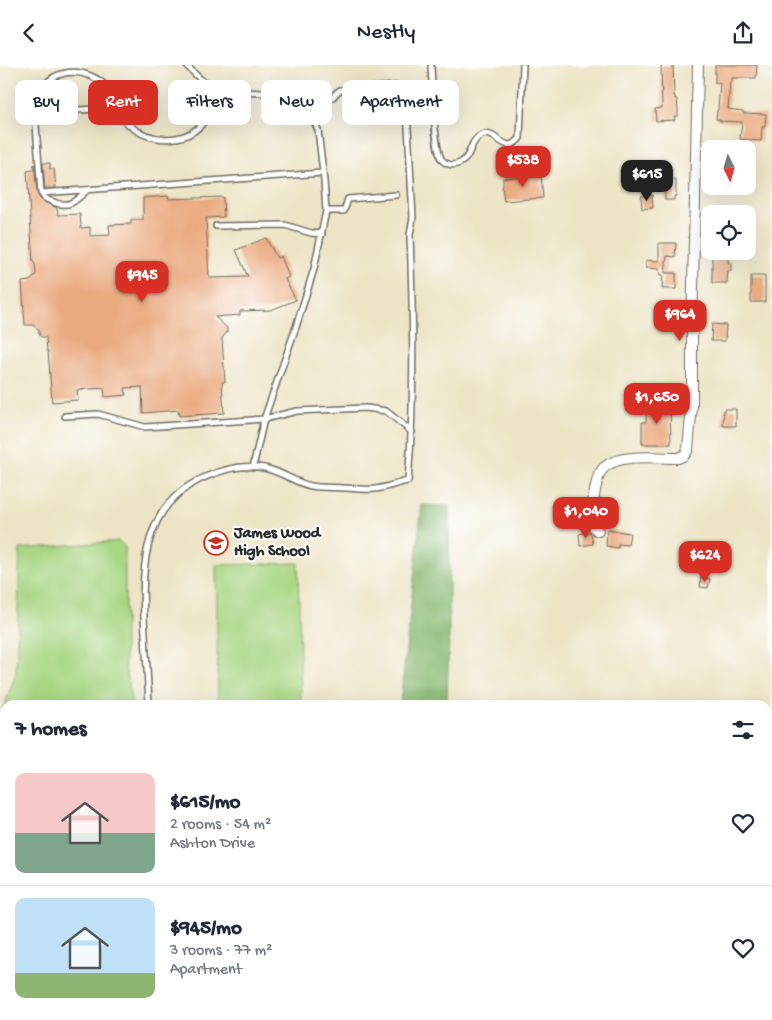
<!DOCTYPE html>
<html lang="en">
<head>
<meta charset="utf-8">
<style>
  body { margin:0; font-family:"Gochi Hand",sans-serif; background:#f2f2f3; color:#1f2937; height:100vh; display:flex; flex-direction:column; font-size:19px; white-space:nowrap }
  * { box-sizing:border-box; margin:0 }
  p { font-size:16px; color:#747a83 }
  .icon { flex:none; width:28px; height:28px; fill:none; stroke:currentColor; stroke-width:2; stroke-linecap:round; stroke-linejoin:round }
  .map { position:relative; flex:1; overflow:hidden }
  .panel { position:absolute; left:0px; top:635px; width:772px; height:320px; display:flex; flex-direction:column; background:#fff; border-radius:15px 15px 0 0; box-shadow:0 5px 20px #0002 }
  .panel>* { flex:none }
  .guide { position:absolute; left:15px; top:15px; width:500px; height:45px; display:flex; gap:10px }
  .needle { width:32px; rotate:175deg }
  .controls { position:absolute; left:701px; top:75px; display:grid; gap:10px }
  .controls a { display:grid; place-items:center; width:55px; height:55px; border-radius:10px; background:#fff; box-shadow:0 5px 20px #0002; font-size:25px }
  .price { position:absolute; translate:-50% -42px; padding:0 11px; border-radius:10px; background:#d93025; color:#fff; font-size:16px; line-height:32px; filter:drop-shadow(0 1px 2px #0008) }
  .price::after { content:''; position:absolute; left:50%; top:30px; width:15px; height:11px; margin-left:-8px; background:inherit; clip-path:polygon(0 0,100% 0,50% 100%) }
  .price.selected { background:#222; color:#fff }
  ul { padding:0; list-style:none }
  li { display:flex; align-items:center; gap:15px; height:125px; padding:0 15px }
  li+li { border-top:1px solid #e0e1e3 }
  li span { display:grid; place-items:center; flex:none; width:140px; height:100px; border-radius:10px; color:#555 }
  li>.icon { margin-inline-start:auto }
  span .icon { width:60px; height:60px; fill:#fffc; stroke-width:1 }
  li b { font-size:21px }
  h2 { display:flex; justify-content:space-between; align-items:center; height:60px; padding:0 15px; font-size:21px }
  .pill { padding:0 18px; border-radius:10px; background:#fff; box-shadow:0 5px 20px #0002; font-size:18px; line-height:45px }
  .pill.selected { background:#d93025; color:#fff }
  header { display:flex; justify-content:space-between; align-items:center; height:65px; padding:0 15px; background:#fff; font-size:22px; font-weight:600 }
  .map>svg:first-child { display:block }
</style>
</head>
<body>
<header><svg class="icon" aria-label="back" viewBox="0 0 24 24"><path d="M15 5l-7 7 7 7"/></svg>Nestly<svg class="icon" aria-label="share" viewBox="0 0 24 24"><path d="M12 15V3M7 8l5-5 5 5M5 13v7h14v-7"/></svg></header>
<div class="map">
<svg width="772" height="955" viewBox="0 0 772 955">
  <rect width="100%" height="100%" fill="#fff"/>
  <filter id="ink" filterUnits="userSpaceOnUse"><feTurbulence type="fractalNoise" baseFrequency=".02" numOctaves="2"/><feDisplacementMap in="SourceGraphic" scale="10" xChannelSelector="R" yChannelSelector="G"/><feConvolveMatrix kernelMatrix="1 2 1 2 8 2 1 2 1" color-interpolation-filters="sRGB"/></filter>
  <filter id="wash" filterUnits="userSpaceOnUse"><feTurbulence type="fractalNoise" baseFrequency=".0096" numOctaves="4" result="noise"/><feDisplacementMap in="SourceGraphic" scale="20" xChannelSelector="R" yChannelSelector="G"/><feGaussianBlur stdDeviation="1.12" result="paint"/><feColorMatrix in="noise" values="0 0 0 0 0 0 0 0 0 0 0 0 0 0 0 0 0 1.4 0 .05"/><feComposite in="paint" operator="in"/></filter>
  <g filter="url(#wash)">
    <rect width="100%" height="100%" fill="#ece4c5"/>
    <path fill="#a8d683" stroke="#6a8057" d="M119,476l6,6v120l7,38h-127v107h-5v-95l16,-43 4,-125z
      M298,498l3,142h-83l-2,-140z"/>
    <path fill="#86b771" stroke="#58714e" d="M422,440l27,1v129l-2,70h-47z
      M768,778h4v177h-541v-5h537z
      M5,861v89h101l1,5h-107v-93z"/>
    <g id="blocks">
      <path fill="#eaaa80" d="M661,0h12l1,31h1v3h2l1,9v8h-4l1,4 -19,1 -1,-12 7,-1z
        M715,0h42l-1,13h-24v4h-2l-2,27 15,2v2l23,1 -1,13h-3l-1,14 -21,-2 2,-17 -22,-1v-1l-4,-1 1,-9h1l2,-27h-5z
        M43,98h7v6h4l2,19h-11z
        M34,99l3,29 3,6 6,4 11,5 1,7 22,-1 1,14 9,-1v9l20,-1 -1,-10 22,-1v-4h12v-22l25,-2 1,3 54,-2 1,20 -18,1 3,60 39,-1 -12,-27 30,-12 11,20 4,-2 8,21 -4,2 11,21 -25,10 -31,1v4l-25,2 12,11v4l-5,6 3,44h-3l2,31 -45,3 -1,-6 -35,3 -1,-26 -17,1 1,7 -21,2 -1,-9 -27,2 1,10 -26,2 -4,-51h-1l-1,-14h-5l-2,-3v-4l-6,-5h-8l-3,-43 8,-1 6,-7 -1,-10 -2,-2 -6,-91 7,-1z
        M541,110l2,23 -39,3 -2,-14h1v-9z
        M665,115h11v16h-2v4h-9z
        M652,130l1,13 -11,1 -1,-13z
        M659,178h17l-1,14 -8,-1 -2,17h11v16h-14l1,-14h-3l-1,-6 -13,-1v-8l13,1z
        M712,190l16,1v7h3v8h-3l-1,12h-15z
        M751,211h14v26h-14z
        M661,242h13v6l1,3h1v8l-10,-1v-2h-5z
        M712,259l14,1 -1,16h-14z
        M670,339l1,40h-29v-22h4v-17z
        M724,344h12v17h-13z
        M607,465l23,3 -2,12 -10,-1v4l-12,-2z
        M590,467l1,2 2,10 -13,2 -1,-12z
        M701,512l9,2 -2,9 -8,-1z"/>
    </g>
  </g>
  <g filter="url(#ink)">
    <use href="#blocks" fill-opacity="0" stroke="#6f6c61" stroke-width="1"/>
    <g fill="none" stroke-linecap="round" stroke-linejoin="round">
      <g stroke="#6f6c61" stroke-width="8">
        <path id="service" d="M431,0c1,17 3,85 11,95 5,5 12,6 18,3 12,-6 9,-21 20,-27 17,-9 24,22 40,2l3,-73
          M118,43l-83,4c0,-4 -1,-8 0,-11 3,-10 11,-19 19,-24 24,-12 53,1 62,25 4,8 5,17 13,23 20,17 54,20 73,-1 8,-9 11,-23 16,-34
          M35,47l6,81c3,5 5,6 10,8 17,8 24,1 36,-11
          M41,128l282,-20
          M326,146h18l4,-12 48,-4
          M216,161l69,-1 26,8 11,1
          M65,351l33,-2 47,13 119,-8 33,-8 69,-3 20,3 26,21
          M253,402l11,-48 32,-92 18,-58 12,-58 -2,-30 -6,-51 -10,-22
          M149,640c-1,-24 -3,-48 -4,-72 -4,-57 -6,-123 54,-153 17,-8 40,-15 59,-13 21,2 34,15 53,19 11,2 23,1 34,2 10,0 20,2 30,1 11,-1 22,-6 33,-8 7,-83 5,-164 2,-246l3,-18 -7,-126 -9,-5 -57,4 -4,3 -3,4 -15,4 -10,7 -21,-11 -23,-4 -21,-1 -25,-2 -12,-6 -9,-8 -11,-11"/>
      </g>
      <g stroke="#6f6c61" stroke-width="12">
        <path id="minor" d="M598,466l-6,-6 -1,-5c2,-14 3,-35 9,-47 11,-21 57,-15 78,-15 6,-2 8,-4 10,-9l4,-44v-74l6,-266
          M0,841l5,-1
          M219,955v-5"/>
      </g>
      <use href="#service" stroke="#fff" stroke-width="5"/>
      <use href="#minor" stroke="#fff" stroke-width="10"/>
    </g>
  </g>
  <defs>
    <g id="school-ring" transform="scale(1.25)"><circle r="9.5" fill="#fff" stroke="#c8321e" stroke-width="1.5"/><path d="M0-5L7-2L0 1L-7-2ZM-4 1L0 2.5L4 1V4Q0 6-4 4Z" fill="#c8321e"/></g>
  </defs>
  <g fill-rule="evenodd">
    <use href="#school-ring" x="216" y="478"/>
  </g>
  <g text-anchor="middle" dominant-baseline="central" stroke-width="4" stroke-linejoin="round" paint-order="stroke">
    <g font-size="16" font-weight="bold" fill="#2b2b2b" stroke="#fff" text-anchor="start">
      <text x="234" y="469">James Wood<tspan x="234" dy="18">High School</tspan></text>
    </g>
  </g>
</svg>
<div class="controls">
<a><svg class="needle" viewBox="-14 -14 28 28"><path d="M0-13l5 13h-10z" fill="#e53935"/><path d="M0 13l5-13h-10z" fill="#747a83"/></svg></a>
<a><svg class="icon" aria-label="locate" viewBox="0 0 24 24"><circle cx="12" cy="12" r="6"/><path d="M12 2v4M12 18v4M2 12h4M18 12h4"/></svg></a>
</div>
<b class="price" style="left:523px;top:123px">$538</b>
<b class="price selected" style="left:647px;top:137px">$615</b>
<b class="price" style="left:142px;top:238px">$945</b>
<b class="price" style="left:680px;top:277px">$964</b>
<b class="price" style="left:657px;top:360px">$1,650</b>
<b class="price" style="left:586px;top:474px">$1,040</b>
<b class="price" style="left:705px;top:518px">$624</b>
<div class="guide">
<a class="pill">Buy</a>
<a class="pill selected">Rent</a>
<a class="pill">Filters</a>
<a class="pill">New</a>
<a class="pill">Apartment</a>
</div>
<section class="panel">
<h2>7 homes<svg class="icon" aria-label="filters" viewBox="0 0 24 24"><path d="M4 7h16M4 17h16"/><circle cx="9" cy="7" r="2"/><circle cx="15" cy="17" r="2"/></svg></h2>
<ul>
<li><span style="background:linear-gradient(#f6c9c9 60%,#7fa58c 0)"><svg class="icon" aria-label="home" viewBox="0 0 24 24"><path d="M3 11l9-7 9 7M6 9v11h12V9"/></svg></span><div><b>$615/mo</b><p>2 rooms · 54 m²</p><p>Ashton Drive</p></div><svg class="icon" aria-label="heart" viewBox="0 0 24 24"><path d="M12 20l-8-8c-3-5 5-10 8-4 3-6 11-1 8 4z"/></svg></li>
<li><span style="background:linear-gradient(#bfe0f5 75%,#8fb573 0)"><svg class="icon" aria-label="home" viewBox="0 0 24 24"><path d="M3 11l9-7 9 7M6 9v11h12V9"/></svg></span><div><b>$945/mo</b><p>3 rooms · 77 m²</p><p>Apartment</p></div><svg class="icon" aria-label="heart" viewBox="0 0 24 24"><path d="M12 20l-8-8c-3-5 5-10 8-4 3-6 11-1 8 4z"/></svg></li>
</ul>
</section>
</div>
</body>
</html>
